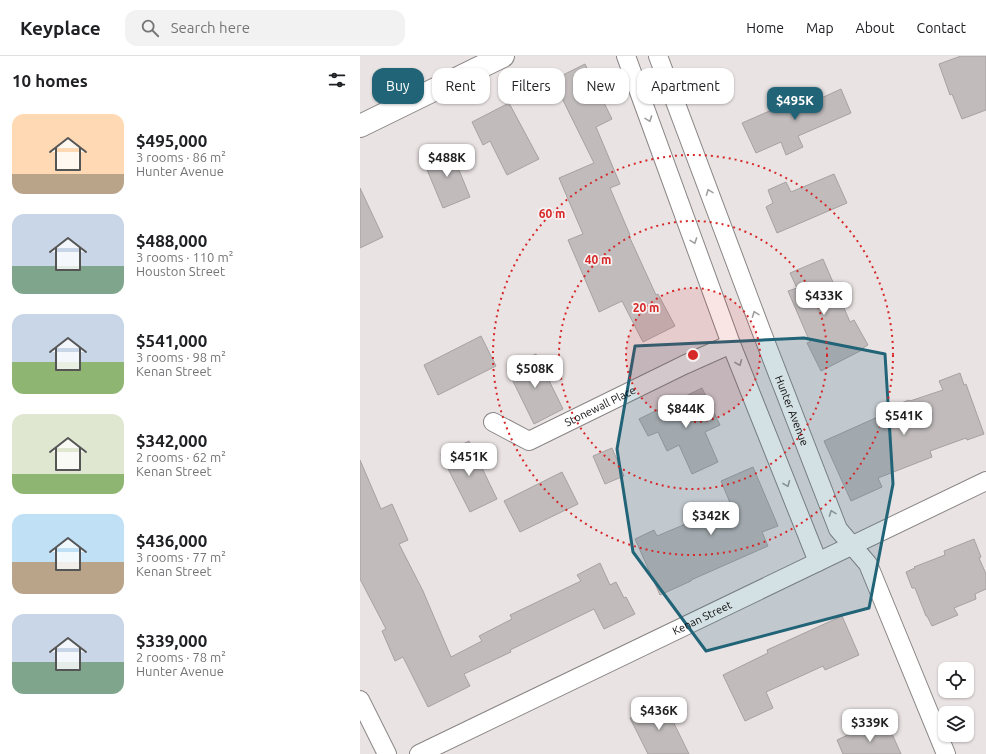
<!DOCTYPE html>
<html lang="en">
<head>
<meta charset="utf-8">
<style>
  body { margin:0; font-family:Ubuntu,sans-serif; background:#f2f2f2; color:#202124; height:100vh; display:flex; flex-direction:column; font-size:15px; white-space:nowrap }
  * { box-sizing:border-box; margin:0 }
  p { font-size:13px; color:#757577 }
  .icon { flex:none; width:22px; height:22px; fill:none; stroke:currentColor; stroke-width:2; stroke-linecap:round; stroke-linejoin:round }
  .map { position:relative; flex:1; overflow:hidden }
  .sheet { display:flex; flex-direction:column; background:#fff; width:360px }
  .sheet>* { flex:none }
  .top-card { position:absolute; left:12px; top:12px; width:380px; height:36px; display:flex; gap:8px }
  .buttons { position:absolute; left:578px; top:606px; display:grid; gap:8px }
  .buttons a { display:grid; place-items:center; width:36px; height:36px; border-radius:8px; background:#fff; box-shadow:0 1px 3px #0004; font-size:20px }
  .price { position:absolute; translate:-50% -34px; padding:0 9px; border-radius:8px; background:#fff; color:#222; font-size:13px; line-height:26px; filter:drop-shadow(0 1px 2px #0008) }
  .price::after { content:''; position:absolute; left:50%; top:24px; width:12px; height:9px; margin-left:-6px; background:inherit; clip-path:polygon(0 0,100% 0,50% 100%) }
  .price.active { background:#226477; color:#fff }
  ul { padding:0; list-style:none }
  li { display:flex; align-items:center; gap:12px; height:100px; padding:0 12px }
  li span { display:grid; place-items:center; flex:none; width:112px; height:80px; border-radius:12px; color:#555 }
  li>.icon { margin-inline-start:auto }
  span .icon { width:48px; height:48px; fill:#fffc; stroke-width:1 }
  li b { font-size:17px }
  h2 { display:flex; justify-content:space-between; align-items:center; height:48px; padding:0 12px; font-size:17px }
  .pill { padding:0 14px; border-radius:12px; background:#fff; box-shadow:0 1px 3px #0004; font-size:14px; line-height:36px }
  .pill.active { background:#226477; color:#fff }
  header { display:flex; align-items:center; gap:24px; box-sizing:border-box; height:56px; padding:0 20px; background:#fff; border-bottom:1px solid #e0e0e0 }
  header strong { font-size:19px }
  nav { display:flex; gap:22px; margin-inline-start:auto; font-size:14px }
  .search { width:280px; height:36px; background:#f2f2f2; display:flex; align-items:center; gap:10px; box-sizing:border-box; padding:0 14px; border-radius:12px; color:#757577; font-size:15px }
  main { display:flex; flex:1; min-height:0 }
  .map>svg:first-child { display:block }
</style>
</head>
<body>
<header>
<strong>Keyplace</strong>
<div class="search"><svg class="icon" aria-label="search" viewBox="0 0 24 24"><circle cx="10" cy="10" r="6"/><path d="M15 15l6 6"/></svg>Search here</div>
<nav><a>Home</a><a>Map</a><a>About</a><a>Contact</a></nav>
</header>
<main>
<section class="sheet">
<h2>10 homes<svg class="icon" aria-label="filters" viewBox="0 0 24 24"><path d="M4 7h16M4 17h16"/><circle cx="9" cy="7" r="2"/><circle cx="15" cy="17" r="2"/></svg></h2>
<ul>
<li><span style="background:linear-gradient(#ffd9b3 75%,#b9a48a 0)"><svg class="icon" aria-label="home" viewBox="0 0 24 24"><path d="M3 11l9-7 9 7M6 9v11h12V9"/></svg></span><div><b>$495,000</b><p>3 rooms · 86 m²</p><p>Hunter Avenue</p></div></li>
<li><span style="background:linear-gradient(#c9d6e8 65%,#7fa58c 0)"><svg class="icon" aria-label="home" viewBox="0 0 24 24"><path d="M3 11l9-7 9 7M6 9v11h12V9"/></svg></span><div><b>$488,000</b><p>3 rooms · 110 m²</p><p>Houston Street</p></div></li>
<li><span style="background:linear-gradient(#c9d6e8 60%,#8fb573 0)"><svg class="icon" aria-label="home" viewBox="0 0 24 24"><path d="M3 11l9-7 9 7M6 9v11h12V9"/></svg></span><div><b>$541,000</b><p>3 rooms · 98 m²</p><p>Kenan Street</p></div></li>
<li><span style="background:linear-gradient(#dfe7d0 75%,#8fb573 0)"><svg class="icon" aria-label="home" viewBox="0 0 24 24"><path d="M3 11l9-7 9 7M6 9v11h12V9"/></svg></span><div><b>$342,000</b><p>2 rooms · 62 m²</p><p>Kenan Street</p></div></li>
<li><span style="background:linear-gradient(#bfe0f5 60%,#b9a48a 0)"><svg class="icon" aria-label="home" viewBox="0 0 24 24"><path d="M3 11l9-7 9 7M6 9v11h12V9"/></svg></span><div><b>$436,000</b><p>3 rooms · 77 m²</p><p>Kenan Street</p></div></li>
<li><span style="background:linear-gradient(#c9d6e8 60%,#7fa58c 0)"><svg class="icon" aria-label="home" viewBox="0 0 24 24"><path d="M3 11l9-7 9 7M6 9v11h12V9"/></svg></span><div><b>$339,000</b><p>2 rooms · 78 m²</p><p>Hunter Avenue</p></div></li>
</ul>
</section>
<div class="map">
<svg width="626" height="698" viewBox="0 0 626 698">
  <rect width="100%" height="100%" fill="#eae3e4"/>
  <path fill="#c1bbbc" stroke="#a7a1a2" d="M601,0h25v54l-24,9 -10,-25 -2,1 -11,-31z
    M225,8l27,55 -16,8 24,57 -10,4 20,47 -1,1 27,59 2,-1 17,32 -32,16 -21,-41 -23,11 -31,-72 15,-6 -24,-56 35,-15 -41,-83z
    M481,33l10,24 -53,23 5,11 -17,8 -5,-13 -25,11 -14,-30 71,-31 4,8z
    M149,47l30,56 -32,16 -17,-34 -7,4 -11,-23z
    M90,92l20,49 -27,11 -20,-48z
    M474,118l13,29 -70,30 -11,-26 7,-4 -5,-13 18,-8 5,10z
    M0,132l23,49 -23,11z
    M463,203l27,63 4,-2 14,25 -5,3 1,1 -43,22 -14,-28 3,-1 -22,-51 9,-3 -7,-15z
    M121,280l15,30 -58,29 -14,-30z
    M176,298l27,55 -29,15 -27,-55z
    M600,317l4,12 2,-1 18,50 -17,6 -1,-2 -36,13 2,6 -54,21 4,9 -31,14 -27,-60 56,-25 -2,-4 31,-12 1,1 33,-11 -4,-9z
    M342,332l18,37 -15,7 13,30 -26,12 -13,-29 -12,6 -9,-19 -10,4 -9,-17z
    M109,385l28,58 -27,13 -29,-57z
    M252,392l12,28 -19,8 -12,-28z
    M0,404l21,49 11,-5 16,36 -9,4 24,47 28,66 31,-16 -3,-5 33,-17 -2,-4 71,-34 -4,-6 23,-12 10,22 6,-3 8,16 2,-1 9,17 -31,15 -10,-20 -84,41 1,2 -47,22 6,12 -42,21 -25,-50 -8,4 -13,-30 4,-2 -26,-50z
    M393,411l25,59 -16,6 6,14 -77,34v1l-31,14 -25,-56 19,-9 3,6 74,-31 -10,-24z
    M202,416l16,32 -58,28 -16,-31z
    M614,483l7,18 -2,1 7,16v15l-11,5 1,5 -22,9 4,7 -26,11 -5,-10h-1l-11,-28h-3l-6,-16 9,-4 -1,-1 31,-12 -1,-4z
    M482,560l17,39 -34,15 -2,-4 -57,26 7,16 -28,13 -22,-46 45,-22 -1,-3z
    M303,645l26,53h-41l-18,-36z
    M528,669l13,29h-58l-6,-14 28,-13 4,7z"/>
  <g fill="none" stroke-linecap="round" stroke-linejoin="round">
    <g stroke="#8a8585" stroke-width="20">
      <g id="street">
        <path d="M266,0l105,288 87,218"/>
        <path id="s1" d="M298,0l104,277 76,196 30,35 78,190"/>
        <path id="s2" d="M133,366l36,19 155,-76 47,-21"/>
        <path d="M0,644l27,54"/>
        <path id="s3" d="M59,698l567,-273"/>
      </g>
    </g>
    <g stroke="#8a8585" stroke-width="24">
      <path id="secondary" d="M0,70l143,-70"/>
    </g>
    <use href="#street" stroke="#fff" stroke-width="18"/>
    <use href="#secondary" stroke="#fff" stroke-width="22"/>
  </g>
  <defs><path id="oneway-chevron" d="M-2-3.5L2.5 0L-2 3.5" fill="none" stroke-width="1.6" stroke-linecap="round" stroke-linejoin="round"/></defs>
  <g stroke="#9f9e9e">
    <use href="#oneway-chevron" transform="translate(289 63) rotate(70)"/>
    <use href="#oneway-chevron" transform="translate(349 136) rotate(-111)"/>
    <use href="#oneway-chevron" transform="translate(334 185) rotate(70)"/>
    <use href="#oneway-chevron" transform="translate(395 258) rotate(-111)"/>
    <use href="#oneway-chevron" transform="translate(379 307) rotate(68)"/>
    <use href="#oneway-chevron" transform="translate(427 428) rotate(68)"/>
    <use href="#oneway-chevron" transform="translate(472 457) rotate(-111)"/>
  </g>
  <path fill="#226477" fill-opacity="0.2" stroke="#226477" stroke-width="3" stroke-linejoin="round" d="M444,282l81,16 8,130 -24,124 -163,43 -73,-99 -16,-103 18,-103z"/>
  <circle cx="333" cy="299" r="67" fill="#d62828" fill-opacity=".12"/>
  <g fill="none" stroke="#d62828" stroke-width="2" stroke-dasharray="2 4">
    <circle cx="333" cy="299" r="67"/>
    <circle cx="333" cy="299" r="134"/>
    <circle cx="333" cy="299" r="200"/>
  </g>
  <g text-anchor="middle" dominant-baseline="central" stroke-width="3.5" stroke-linejoin="round" paint-order="stroke">
    <g font-size="11" fill="#0f0d0d" stroke="#f7f1f1">
      <text stroke="none"><textPath href="#s2" startOffset="120">Stonewall Place</textPath></text>
      <text stroke="none"><textPath href="#s1" startOffset="379">Hunter Avenue</textPath></text>
      <text stroke="none"><textPath href="#s3" startOffset="314">Kenan Street</textPath></text>
    </g>
  </g>
  <circle cx="333" cy="299" r="6" fill="#d62828" stroke="#f7f1f1" stroke-width="2"/>
  <g font-size="12" text-anchor="middle" font-weight="bold" fill="#d62828" stroke="#f7f1f1" stroke-width="3.5" stroke-linejoin="round" paint-order="stroke">
    <text x="192" y="162">60 m</text>
    <text x="238" y="208">40 m</text>
    <text x="286" y="256">20 m</text>
  </g>
</svg>
<div class="buttons">
<a><svg class="icon" aria-label="locate" viewBox="0 0 24 24"><circle cx="12" cy="12" r="6"/><path d="M12 2v4M12 18v4M2 12h4M18 12h4"/></svg></a>
<a><svg class="icon" aria-label="layers" viewBox="0 0 24 24"><path d="M12 4l9 5-9 5-9-5zM3 14l9 5 9-5"/></svg></a>
</div>
<b class="price active" style="left:435px;top:65px">$495K</b>
<b class="price" style="left:87px;top:122px">$488K</b>
<b class="price" style="left:464px;top:260px">$433K</b>
<b class="price" style="left:175px;top:333px">$508K</b>
<b class="price" style="left:326px;top:373px">$844K</b>
<b class="price" style="left:544px;top:380px">$541K</b>
<b class="price" style="left:109px;top:421px">$451K</b>
<b class="price" style="left:351px;top:480px">$342K</b>
<b class="price" style="left:299px;top:675px">$436K</b>
<b class="price" style="left:510px;top:687px">$339K</b>
<div class="top-card">
<a class="pill active">Buy</a>
<a class="pill">Rent</a>
<a class="pill">Filters</a>
<a class="pill">New</a>
<a class="pill">Apartment</a>
</div>
</div>
</main>
</body>
</html>
